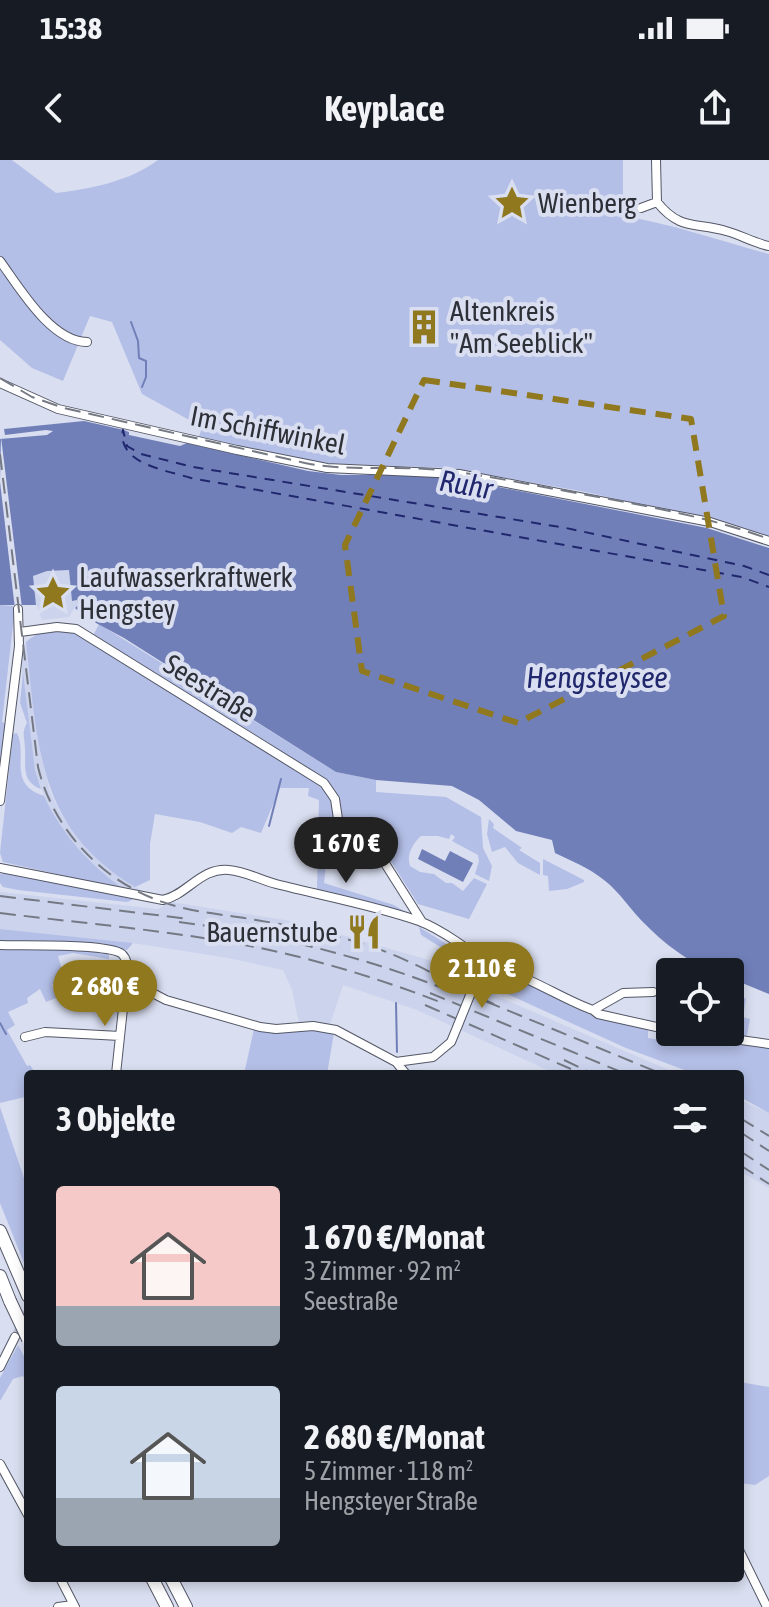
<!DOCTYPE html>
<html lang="de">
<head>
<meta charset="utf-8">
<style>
  body { margin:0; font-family:"Asap Condensed",sans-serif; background:#20242c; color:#f1f3f6; height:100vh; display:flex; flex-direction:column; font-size:30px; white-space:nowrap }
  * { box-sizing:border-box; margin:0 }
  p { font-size:26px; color:#9ea1a6 }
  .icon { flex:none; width:44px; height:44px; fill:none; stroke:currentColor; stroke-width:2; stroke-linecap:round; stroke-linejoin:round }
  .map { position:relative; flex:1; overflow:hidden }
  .sheet { position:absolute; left:24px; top:910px; width:720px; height:512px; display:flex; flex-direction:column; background:#171b24; border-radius:8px; box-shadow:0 4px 12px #0003 }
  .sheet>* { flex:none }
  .fabs { position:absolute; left:656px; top:798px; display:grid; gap:16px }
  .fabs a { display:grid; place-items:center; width:88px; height:88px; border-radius:8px; background:#171b24; box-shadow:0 4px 12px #0003; font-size:40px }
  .price { position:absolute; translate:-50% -68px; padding:0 18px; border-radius:28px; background:#90781e; color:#fff; font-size:26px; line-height:52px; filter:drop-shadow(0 2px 4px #0008) }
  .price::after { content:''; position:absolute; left:50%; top:48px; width:24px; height:18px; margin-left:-12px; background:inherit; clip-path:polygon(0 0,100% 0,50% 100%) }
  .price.current { background:#222; color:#fff }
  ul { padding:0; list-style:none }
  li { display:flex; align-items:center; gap:24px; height:200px; padding:0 32px }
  li span { display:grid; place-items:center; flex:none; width:224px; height:160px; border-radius:8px; color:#555 }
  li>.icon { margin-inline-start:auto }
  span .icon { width:96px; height:96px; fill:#fffc; stroke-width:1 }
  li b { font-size:34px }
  h2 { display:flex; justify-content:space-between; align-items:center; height:96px; padding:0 32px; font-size:34px }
  .status { display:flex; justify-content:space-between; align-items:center; height:56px; padding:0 40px; background:#171b24; direction:ltr }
  .status svg { height:22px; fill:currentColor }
  header { display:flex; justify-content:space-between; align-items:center; height:104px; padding:0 32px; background:#171b24; font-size:36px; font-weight:700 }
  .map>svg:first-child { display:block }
</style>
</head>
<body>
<div class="status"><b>15:38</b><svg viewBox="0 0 49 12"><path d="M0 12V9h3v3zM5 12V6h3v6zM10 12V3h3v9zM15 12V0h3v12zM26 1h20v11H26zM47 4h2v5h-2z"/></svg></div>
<header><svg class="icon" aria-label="back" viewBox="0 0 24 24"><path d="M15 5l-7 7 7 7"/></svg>Keyplace<svg class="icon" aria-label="share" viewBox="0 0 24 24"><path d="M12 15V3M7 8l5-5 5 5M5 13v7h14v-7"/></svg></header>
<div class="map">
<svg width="769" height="1447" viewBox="0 0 769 1447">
  <rect width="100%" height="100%" fill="#d9def0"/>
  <path fill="#ccd3ed" d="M69,410l3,30h5l1,6 -3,1 -6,10 -27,3 -6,-16 -4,-28 15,-5z
    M26,482l14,111 10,39 12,24 26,34 27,24 29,18 -20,-3 -28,-21 -31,-34 -21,-38 -9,-26 -7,-45 -8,-71z
    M0,732l158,17 13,-7 126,20 142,41 41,22 7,7 191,82h-122l-139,-64 -74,-25 -13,40 -31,-2 -7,-33 -9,-20 -55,-12 -95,-15 -133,-14z
    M740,940l29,13v75l-29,-17z"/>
  <path fill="#b4bfe7" d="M0,0h12l44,33c35,-4 74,-12 102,-33h465v56c50,8 97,25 146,38v283l-23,-8 -160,-37 -137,-24 -129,-5 -121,-26 3,-10 -60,-33 -30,-72 -22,-6 -27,65 -31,-13 -32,-28z
    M0,445l13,1 1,10 -12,106 5,2 -7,50z
    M99,464l237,148 40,8v12l70,5 35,20 2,31 9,18 -3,15 -14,-7 4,-13 -1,-6 -26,-14 3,-4 -4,-3 -2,5 -11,-3h-17c-8,7 -15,19 -11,30l10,6 14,2 12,9h6l11,8 11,-13 13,6 -18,35 -51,-15 -33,-52 -25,-17 -3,5 -14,-10 -13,-3 -6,56 70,22 10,6 -2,2 -85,-23 2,-90 -11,-4 1,-8h-29l-19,45 -20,-6 -9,6 -32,-11 -45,-8 -5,30v36l-15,7c-99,-59 -97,-143 -109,-245 18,-17 44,-11 67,-6z
    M23,513l12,97 6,19c-20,-8 -15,-22 -16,-40 0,-11 -4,-16 2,-26l-7,-20z
    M17,573c11,23 -10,51 27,63 19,39 44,68 80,93l-121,-27 -3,-9 13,-119z
    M489,659l5,5 -1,4 29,20 -3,2 21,13v12l-22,-12 -13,-16 -13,5 -5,-18z
    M543,699l41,21v2l-17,7 -18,2 -1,-15 -5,-1z
    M5,713l127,24v3l-5,2 -109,-12 -15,-3 -3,-4v-9z
    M419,767l52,32 3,8 -4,14 -31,-18 6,-13 -24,-15z
    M0,769l133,14 -6,7 -25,-7 -102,-2z
    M0,789l82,1 27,3v6l-36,-6 -15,3 6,21 -12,8 4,13 -10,4 -6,-13 -13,9 1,5 -20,9 7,13 -8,5 20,36 3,-1 5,8 -7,1v19h-3v4l-25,6z
    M501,810l74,38 29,10 44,11v9l48,8 2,-14h32v-44l16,11 -3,18 7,2 -4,22 23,3v69l-29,-16v-23h-45l-69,-26 -145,-66 8,-11z
    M254,869h58l22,4 -7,41h-83z
    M0,947l28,83v83l-28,-70z
    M18,1185l8,15 2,26 -5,-10 -10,3 -13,22v-23z
    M740,1222l29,5v89l-14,9 -15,-2z"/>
  <path fill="#717fb9" d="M84,261l40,9 5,2v3l51,11 7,-3 121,28 33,4h68l49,4 249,49 62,20v446l-39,-16v-6c-31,0 -63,-26 -84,-47 -15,-14 -26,-33 -42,-45 -15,-12 -32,-19 -49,-27l-3,-13 -36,-9 -37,-31 -27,-14 -76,-6 -40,-8 -212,-134 -28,-15 -8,-8h-5l-8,-7 3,-3 -1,-5 -5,1 -3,-31 -22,1 -14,5 3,29h-36v-166l47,-4 6,-4 -7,-1 -41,5 -1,-6z
    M422,689l23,12 5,-10 23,12 -10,19 -45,-23z"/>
  <path fill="#d9def0" d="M1,277l21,171 -7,1 -15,-127z"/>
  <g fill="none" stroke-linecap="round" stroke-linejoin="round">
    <path stroke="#717fb9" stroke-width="2" d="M131,162l7,19 1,17 7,3v16l-4,10
      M269,666l12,-47
      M396,843l1,49
      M0,863l6,11"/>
    <path stroke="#20276d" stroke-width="2" stroke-dasharray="10 8" stroke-linecap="butt" d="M769,415l-25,-9 -178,-38 -373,-61 -52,-13 -14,-8 -4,-16c-6,34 43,40 68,48l551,99 27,10"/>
    <path stroke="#b7bbcb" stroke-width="8" stroke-dasharray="8 4" stroke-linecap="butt" d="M15,1177l13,-26"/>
    <g stroke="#535766" stroke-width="10">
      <path id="minor" d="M656,0l1,42
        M641,48l16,-6c23,29 39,20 69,29 15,4 28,12 43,15
        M0,101c19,26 51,81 87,81
        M0,223l58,26 179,41 90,18 132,6 251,48 59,19
        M20,472l37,-5 19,2 248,154 11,16 3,20 5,11 38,27 41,65
        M0,641l19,-155 -1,-37
        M0,708l163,32c24,-5 38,-33 66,-30 15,1 32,10 47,14 47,12 97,21 143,37 16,6 59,31 64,46
        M0,785c21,1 109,-2 122,9 5,5 5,10 5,17l-11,103
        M483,807c25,-4 81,34 110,43l30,-17 30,-1
        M126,825l17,3 23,12 94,27 16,2 37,-3 23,4 60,32 37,-5 18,-15 7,-17
        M593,850l5,4 72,16
        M683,872l86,12
        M25,877l20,-5 75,4
        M396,902l10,12
        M0,1207l15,-30
        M0,1304l28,51
        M740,1392l27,55
        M60,1418l15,29
        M58,1447l15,-2"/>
    </g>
    <g stroke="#535766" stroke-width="14">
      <path id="highway" d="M0,1071l28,65
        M0,1116l10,25
        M152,1418l15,29
        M171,1418l15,29"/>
    </g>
    <use href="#minor" stroke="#fff" stroke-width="8"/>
    <use href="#highway" stroke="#fff" stroke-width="12"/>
    <path stroke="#757984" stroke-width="2" stroke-dasharray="16 8" stroke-linecap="butt" d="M0,218l32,19 32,11 241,55c44,9 90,2 134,7 43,4 85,14 127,21 69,13 138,24 203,48
      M0,294l38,313c16,66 69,119 134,138 27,8 56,10 84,15 36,6 72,13 107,24 48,14 88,41 133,61
      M0,736l189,23
      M0,753c88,11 178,18 265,36 60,13 118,31 175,53
      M179,762c92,12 179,33 266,67
      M430,833l196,81
      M485,841l177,73
      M425,845l146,64
      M564,900l29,14
      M740,958l29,18
      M740,972l29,19
      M740,991l29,19
      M740,1005l29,19"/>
    <g stroke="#535766" stroke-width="10" stroke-linecap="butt">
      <path id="minor-bridge" d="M458,865l17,-42"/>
    </g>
    <g stroke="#535766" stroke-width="14" stroke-linecap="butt">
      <path id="highway-bridge" d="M10,1141l18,38"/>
    </g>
    <use href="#minor-bridge" stroke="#fff" stroke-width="8"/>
    <use href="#highway-bridge" stroke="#fff" stroke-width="12"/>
  </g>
  <path fill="none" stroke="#90781e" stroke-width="6" stroke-dasharray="16 10" stroke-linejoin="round" d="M424,220l267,39 33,197 -206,107 -156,-52 -17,-126z"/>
  <defs>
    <g id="sight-bare" transform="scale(2.76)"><path d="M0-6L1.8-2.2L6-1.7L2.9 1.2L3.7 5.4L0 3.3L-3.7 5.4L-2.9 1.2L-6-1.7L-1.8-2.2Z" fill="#90781e" stroke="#d9def0" stroke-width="2.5" paint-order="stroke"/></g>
    <g id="building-bare" transform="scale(2.76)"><path d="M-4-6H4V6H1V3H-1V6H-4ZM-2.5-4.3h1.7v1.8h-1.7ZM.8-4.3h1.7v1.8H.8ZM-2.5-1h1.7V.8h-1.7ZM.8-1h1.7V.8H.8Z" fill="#90781e" stroke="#d9def0" stroke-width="2.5" paint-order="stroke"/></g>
    <g id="restaurant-bare" transform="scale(2.76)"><path d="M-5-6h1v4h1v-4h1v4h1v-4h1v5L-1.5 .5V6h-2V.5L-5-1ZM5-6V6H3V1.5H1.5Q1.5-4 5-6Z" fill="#90781e" stroke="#d9def0" stroke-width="2.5" paint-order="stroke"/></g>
  </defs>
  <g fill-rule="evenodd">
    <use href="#sight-bare" x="512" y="43"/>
    <use href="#building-bare" x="424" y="167"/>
    <use href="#sight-bare" x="53" y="433"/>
    <use href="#restaurant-bare" x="364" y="772"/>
  </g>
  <g text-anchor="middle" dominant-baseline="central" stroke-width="8" stroke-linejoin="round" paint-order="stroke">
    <g font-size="28" fill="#2e3037" stroke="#d9def0" text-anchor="start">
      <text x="538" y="43">Wienberg</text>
      <text x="450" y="151">Altenkreis<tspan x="450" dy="32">"Am Seeblick"</tspan></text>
      <text x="79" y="417">Laufwasserkraftwerk<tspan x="79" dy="32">Hengstey</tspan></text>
      <text x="338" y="772" text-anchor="end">Bauernstube</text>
    </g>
    <g font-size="28" fill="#2e3037" stroke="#d9def0">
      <text transform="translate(268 270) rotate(11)">Im Schiffwinkel</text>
      <text transform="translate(210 528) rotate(32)">Seestraße</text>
    </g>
    <g font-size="30" font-style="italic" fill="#20276d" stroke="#d9def0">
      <text transform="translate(466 324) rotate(10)">Ruhr</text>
      <text x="597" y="517">Hengsteysee</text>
    </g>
  </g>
</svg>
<div class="fabs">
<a><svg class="icon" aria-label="locate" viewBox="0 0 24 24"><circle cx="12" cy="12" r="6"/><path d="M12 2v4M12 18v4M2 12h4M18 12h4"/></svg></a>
</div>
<b class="price current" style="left:346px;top:725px">1 670 €</b>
<b class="price" style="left:482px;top:850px">2 110 €</b>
<b class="price" style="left:105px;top:868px">2 680 €</b>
<section class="sheet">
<h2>3 Objekte<svg class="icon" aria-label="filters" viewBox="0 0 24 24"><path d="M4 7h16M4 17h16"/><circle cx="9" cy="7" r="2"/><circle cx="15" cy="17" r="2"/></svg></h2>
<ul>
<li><span style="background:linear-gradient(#f6c9c9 75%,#9aa5b1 0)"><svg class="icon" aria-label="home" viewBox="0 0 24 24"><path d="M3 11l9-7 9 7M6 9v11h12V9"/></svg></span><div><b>1 670 €/Monat</b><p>3 Zimmer · 92 m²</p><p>Seestraße</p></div></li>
<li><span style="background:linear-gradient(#c9d6e8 70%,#9aa5b1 0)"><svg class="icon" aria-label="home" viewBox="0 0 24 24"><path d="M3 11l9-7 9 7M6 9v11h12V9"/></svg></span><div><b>2 680 €/Monat</b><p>5 Zimmer · 118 m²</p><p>Hengsteyer Straße</p></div></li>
</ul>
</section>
</div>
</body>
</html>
